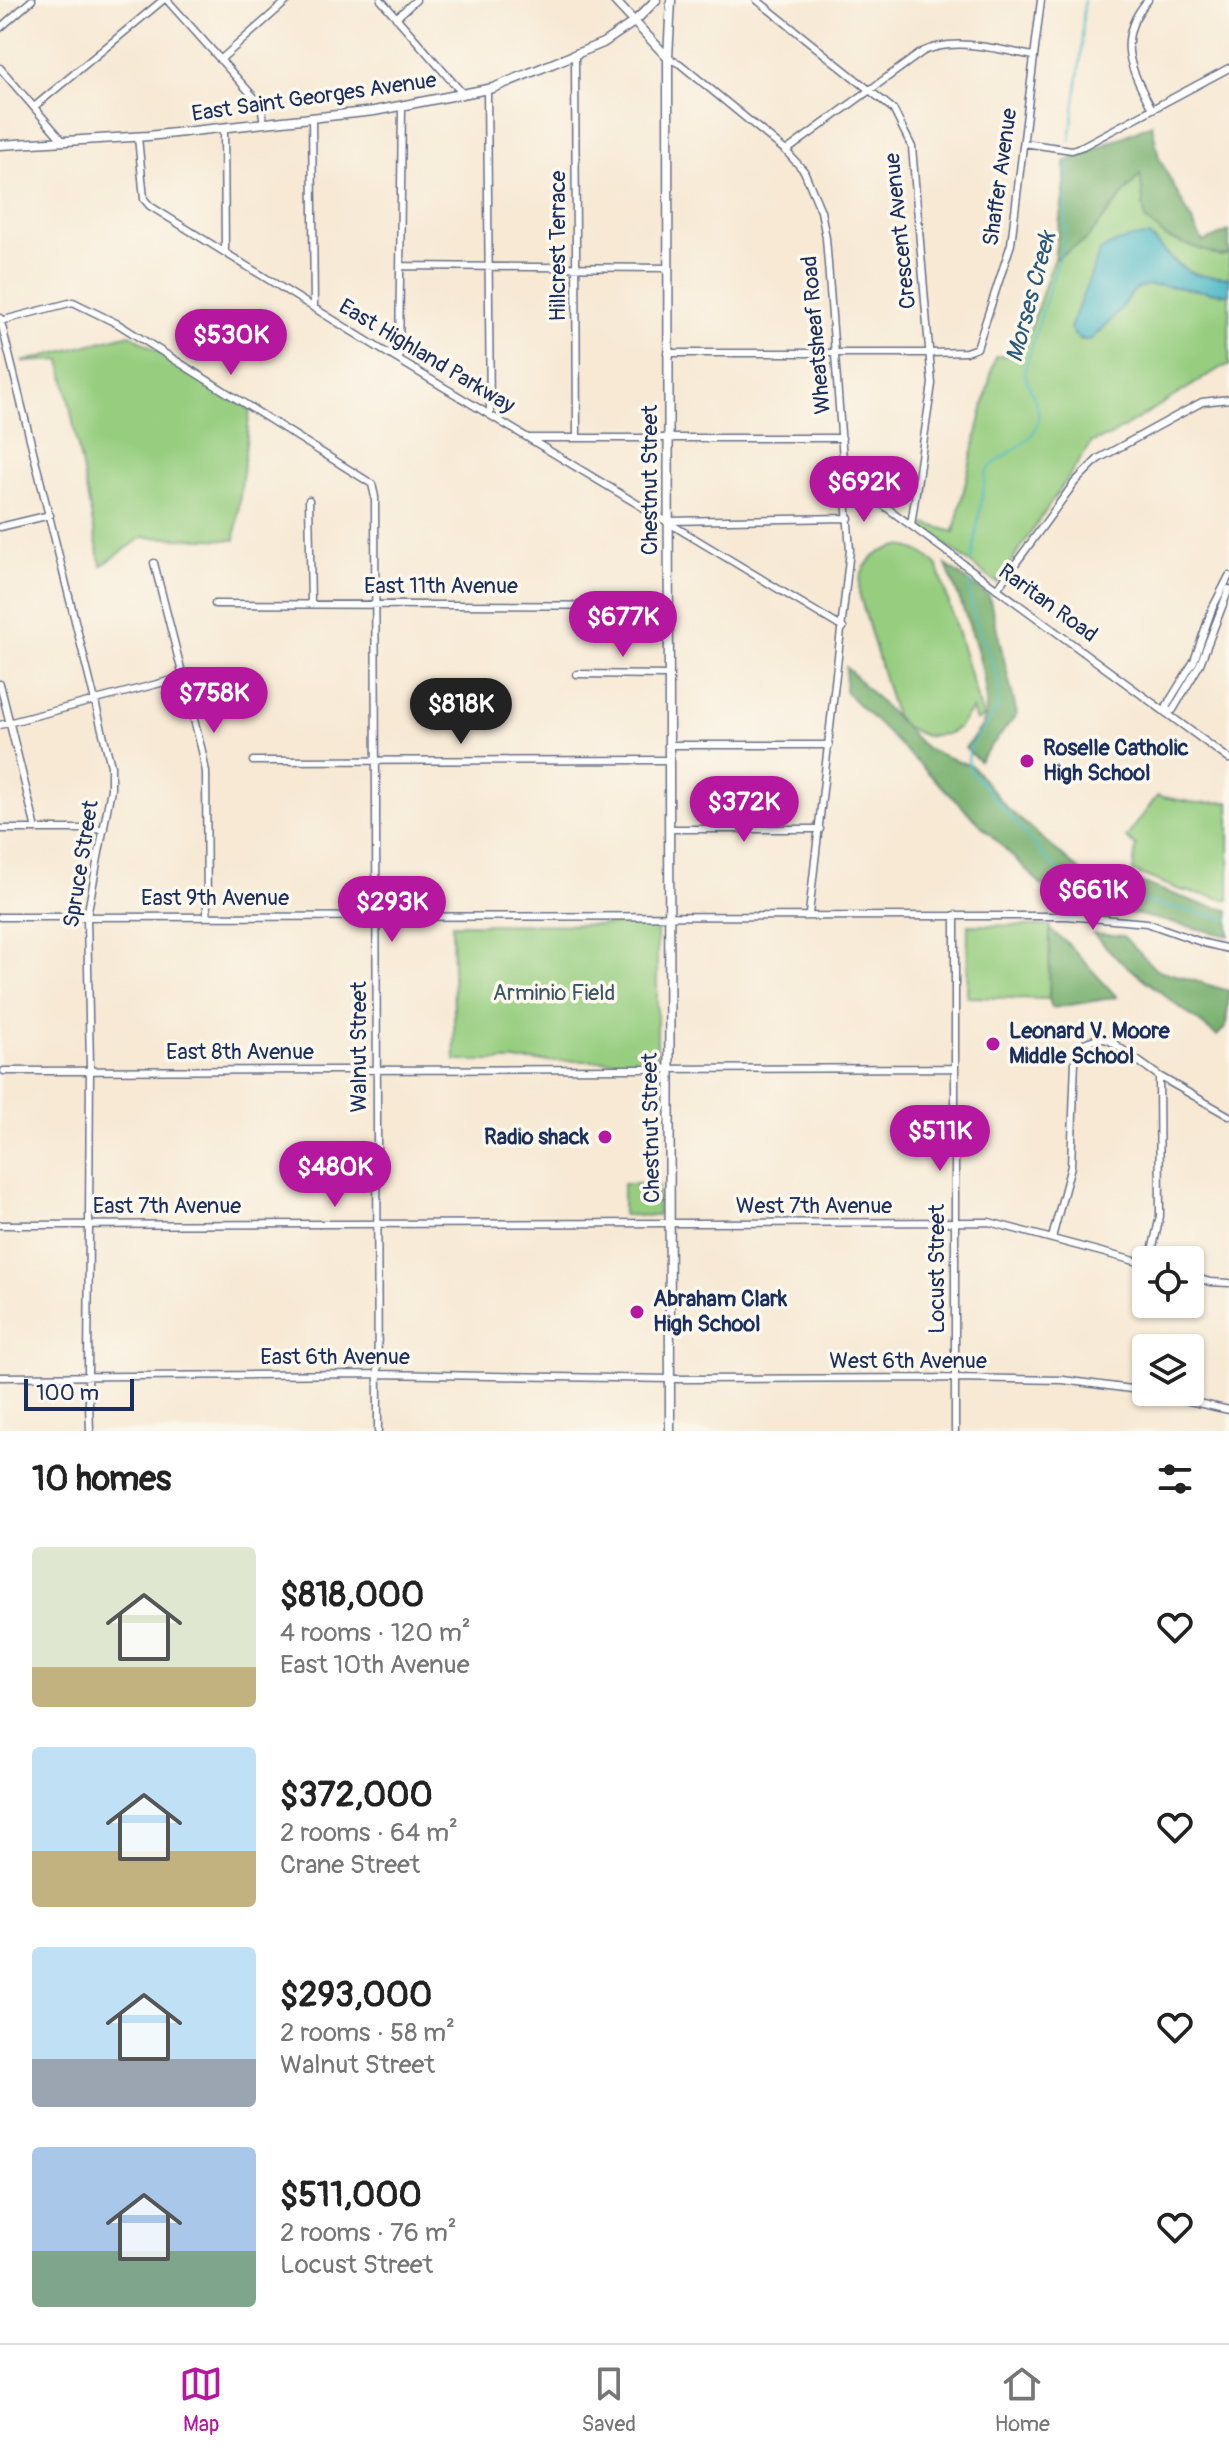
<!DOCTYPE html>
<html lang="en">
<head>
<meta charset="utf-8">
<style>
  body { margin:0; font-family:Pangolin,sans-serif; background:#f2f2f2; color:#222; height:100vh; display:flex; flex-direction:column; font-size:30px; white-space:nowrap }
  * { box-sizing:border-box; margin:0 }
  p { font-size:26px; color:#767676 }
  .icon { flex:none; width:44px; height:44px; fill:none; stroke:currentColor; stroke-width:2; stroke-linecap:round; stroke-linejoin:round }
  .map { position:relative; height:1431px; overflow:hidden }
  .details { display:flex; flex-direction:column; background:#fff; flex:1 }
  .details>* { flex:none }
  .tools { position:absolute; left:1132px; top:1246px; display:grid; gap:16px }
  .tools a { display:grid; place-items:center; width:72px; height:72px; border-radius:8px; background:#fff; box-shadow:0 2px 6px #0004; font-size:40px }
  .scale { position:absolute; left:24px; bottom:20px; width:110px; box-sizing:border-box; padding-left:8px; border:4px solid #1b2f5e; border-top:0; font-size:22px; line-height:28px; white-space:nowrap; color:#1b2f5e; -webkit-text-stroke:6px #fbf7ec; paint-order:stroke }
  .price { position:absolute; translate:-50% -68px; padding:0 18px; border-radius:28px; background:#b5179e; color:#fff; font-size:26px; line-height:52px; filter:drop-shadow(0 2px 4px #0008) }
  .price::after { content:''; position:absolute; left:50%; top:48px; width:24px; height:18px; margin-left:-12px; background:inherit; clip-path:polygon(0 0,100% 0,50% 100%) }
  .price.selected { background:#222; color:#fff }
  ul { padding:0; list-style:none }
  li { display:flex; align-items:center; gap:24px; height:200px; padding:0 32px }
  li span { display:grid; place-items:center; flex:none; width:224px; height:160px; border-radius:8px; color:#555 }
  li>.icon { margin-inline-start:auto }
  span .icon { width:96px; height:96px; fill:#fffc; stroke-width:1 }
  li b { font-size:34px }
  h2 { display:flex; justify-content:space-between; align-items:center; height:96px; padding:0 32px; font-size:34px }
  .tabs { display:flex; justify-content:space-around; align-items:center; height:112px; border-top:2px solid #e0e0e0; background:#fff; font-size:22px; color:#767676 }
  .tabs a { display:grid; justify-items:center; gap:4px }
  .tabs .selected { color:#b5179e }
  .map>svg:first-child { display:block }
</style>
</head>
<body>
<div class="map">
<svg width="1229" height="1431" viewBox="0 0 1229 1431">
  <rect width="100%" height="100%" fill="#fbf7ec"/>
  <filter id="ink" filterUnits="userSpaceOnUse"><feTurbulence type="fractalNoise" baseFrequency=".0125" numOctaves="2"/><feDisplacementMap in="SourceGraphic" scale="16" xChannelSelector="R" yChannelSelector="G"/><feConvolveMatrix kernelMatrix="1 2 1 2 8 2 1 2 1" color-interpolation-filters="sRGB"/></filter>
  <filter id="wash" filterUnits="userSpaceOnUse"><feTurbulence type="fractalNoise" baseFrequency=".006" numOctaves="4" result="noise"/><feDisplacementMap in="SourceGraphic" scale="32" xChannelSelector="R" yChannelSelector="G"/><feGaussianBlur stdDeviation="1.8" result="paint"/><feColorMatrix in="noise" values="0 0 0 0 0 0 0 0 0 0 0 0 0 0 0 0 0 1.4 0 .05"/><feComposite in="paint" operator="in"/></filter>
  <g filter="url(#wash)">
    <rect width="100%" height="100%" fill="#f7e9d4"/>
    <path fill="#96cd7f" stroke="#587e6e" stroke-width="2" d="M1141,173l4,46 75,37 9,-2v24c-35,2 -54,-13 -75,-39l-80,96 7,5h9c9,-8 19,-17 27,-26 7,-9 10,-18 20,-25 13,-10 71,5 92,5v72l-7,1 -112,69 -18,6 -95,141 -76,-57 6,-2 27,8 41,-175 27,-4 32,-94 32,-19z
      M130,334l120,75 -15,131 -92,-3 -42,29 -40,-206 -39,2z
      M899,546c17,1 28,8 39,21l45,151 -7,3 -4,-12 -14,19 -11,6 -22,2 -21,-10 -9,-11 -36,-122c-1,-27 15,-42 40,-47z
      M1157,796l39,7 33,-1v98l-49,-10 -47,-19 3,-25 -10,-8z
      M452,924l205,1v136h-202z
      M968,925l82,1 -1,73 -82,-2z
      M623,1184h35v32l-35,-1z"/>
    <path fill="#78b06e" stroke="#4a7066" stroke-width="2" d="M1152,124l7,34 44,84 26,-11v23l-9,2 -53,-18 -22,-19 -5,-45 -54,66 -32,19 11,-75v-22z
      M946,565l43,31 28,118 -38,47 -14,-13c6,-9 19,-21 20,-31 7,-44 -23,-111 -39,-152z
      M846,667l80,82 46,17 36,43 72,62 12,10 27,8 9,-11 73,26 28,6v26l-94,-22 -71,-7 -219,-216z
      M1050,930l16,12 51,55 -65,11 -3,-9z
      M1093,934l30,2 32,33 74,22 -3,36 -9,9 -98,-76z"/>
    <path fill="#4bb8c5" stroke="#337492" stroke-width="2" d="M1149,236l27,28 20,11 33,3v16c-21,0 -79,-15 -92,-5 -10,7 -13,16 -20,25 -8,9 -18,18 -27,26 -10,0 -15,-3 -20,-12l30,-77c15,-10 31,-14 49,-15z"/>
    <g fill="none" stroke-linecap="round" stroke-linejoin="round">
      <path stroke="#4bb8c5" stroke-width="2" d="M1070,141l11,-85 3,-56
        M972,559l14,-87c16,-22 56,-27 52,-61 -2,-15 -14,-28 -13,-43l40,-130 4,-77
        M970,582c-5,38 31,75 29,116 -1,27 -40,41 -29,72l80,93 31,25 148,31"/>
    </g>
  </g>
  <g filter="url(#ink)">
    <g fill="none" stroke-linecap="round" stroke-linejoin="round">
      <g stroke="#687087" stroke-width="9">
        <path id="street" d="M167,0l94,105 3,18
          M381,0l82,94
          M757,0l136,109 19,38 20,237 -21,141
          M1148,0c-34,39 -17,70 4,109
          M396,18l20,-18
          M0,28l32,-28
          M575,55l2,383
          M668,58l12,6 106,87 18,20 17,40 5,27 24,312 -41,364
          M220,60l68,-60
          M0,68l63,73
          M487,89l3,326
          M34,107l129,-107
          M312,118l2,190
          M224,128l1,124
          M138,137l6,62 6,7 227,141 466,281
          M1024,143l48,7 11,-4 146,-78
          M786,151l136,-99c34,-16 76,-2 112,4
          M400,266l268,2
          M0,318l111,448v23l-24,127 3,151 -2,310 2,54
          M0,321l73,-19 45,22 254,160 3,13 3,934
          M667,353h263l36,-1 11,-4 34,-104 30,-244
          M399,360l3,-254
          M530,438h312
          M845,477l384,282
          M309,500l2,104
          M668,521l181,-3
          M0,527l50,-12
          M154,563l48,188 4,21 1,144
          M997,589l78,-107 23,-23 104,-57 27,-3
          M215,604l452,2
          M577,674l90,1
          M0,684l36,145
          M1166,713l1,-8 27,-44 18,-52 17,-33
          M1166,713l7,-3 27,-46 29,-75
          M0,725l184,-48
          M669,745h160
          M253,761l416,-1
          M0,829h104
          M669,829h151
          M0,917l1067,-1 80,7 57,20 25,6
          M4,1071l951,-3
          M0,1225l989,-3 157,42
          M1052,1238l19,-72 4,-105 11,-19 12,-4 11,2 50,36 70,40
          M1150,1260l10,-44 -1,-140
          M1190,1276l20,6 19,1
          M0,1377l377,-3 293,5 285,-1 108,2 83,11
          M1149,1392l80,18
          M955,1431v-516"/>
      </g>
      <g stroke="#687087" stroke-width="11">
        <path id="secondary" d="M614,0l54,58 2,1373
          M668,58l3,-58
          M0,145l148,-9 226,-25 119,-23 110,-45 31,-21 22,-22"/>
      </g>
      <use href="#street" stroke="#fff" stroke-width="6"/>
      <use href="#secondary" stroke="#fff" stroke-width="8"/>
    </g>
  </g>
  <g fill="#b5179e" stroke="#fbf7ec" stroke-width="3">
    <circle cx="1027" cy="761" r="8"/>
    <circle cx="993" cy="1044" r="8"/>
    <circle cx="605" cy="1137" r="8"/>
    <circle cx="637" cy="1312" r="8"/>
  </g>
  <g text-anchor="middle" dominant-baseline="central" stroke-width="7" stroke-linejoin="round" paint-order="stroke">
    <g font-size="22" fill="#1b2f5e" stroke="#fbf7ec">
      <text transform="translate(314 97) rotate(-8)">East Saint Georges Avenue</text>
      <text transform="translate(1000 177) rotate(-82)">Shaffer Avenue</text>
      <text transform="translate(900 231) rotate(-96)">Crescent Avenue</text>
      <text transform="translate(558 246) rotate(-90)">Hillcrest Terrace</text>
      <text transform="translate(816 335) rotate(-95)">Wheatsheaf Road</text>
      <text transform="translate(427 356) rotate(31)">East Highland Parkway</text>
      <text transform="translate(650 480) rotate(-90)">Chestnut Street</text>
      <text x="441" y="586">East 11th Avenue</text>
      <text transform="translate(1048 603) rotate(36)">Raritan Road</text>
      <text transform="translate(81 864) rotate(-81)">Spruce Street</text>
      <text x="215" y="898">East 9th Avenue</text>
      <text transform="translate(359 1047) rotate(-90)">Walnut Street</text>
      <text x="240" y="1052">East 8th Avenue</text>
      <text transform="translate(651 1128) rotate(-91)">Chestnut Street</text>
      <text x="167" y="1206">East 7th Avenue</text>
      <text x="814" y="1206">West 7th Avenue</text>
      <text transform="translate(937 1269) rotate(-90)">Locust Street</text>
      <text x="335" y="1357">East 6th Avenue</text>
      <text x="908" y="1361">West 6th Avenue</text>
    </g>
    <g font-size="22" font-weight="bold" fill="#1b2f5e" stroke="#fbf7ec" text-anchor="start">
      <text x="1043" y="748">Roselle Catholic<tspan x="1043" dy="25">High School</tspan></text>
      <text x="1009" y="1031">Leonard V. Moore<tspan x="1009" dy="25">Middle School</tspan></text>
      <text x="589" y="1137" text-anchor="end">Radio shack</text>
      <text x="653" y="1299">Abraham Clark<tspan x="653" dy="25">High School</tspan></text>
    </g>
    <g font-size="22" fill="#3a5666" stroke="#fbf7ec">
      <text x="554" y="993">Arminio Field</text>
    </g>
    <g font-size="24" font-style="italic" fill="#29587d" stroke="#fbf7ec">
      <text transform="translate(1031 297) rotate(-75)">Morses Creek</text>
    </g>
  </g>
</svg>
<div class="tools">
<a><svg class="icon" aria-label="locate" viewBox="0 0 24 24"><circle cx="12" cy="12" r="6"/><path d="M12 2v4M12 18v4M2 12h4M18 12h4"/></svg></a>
<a><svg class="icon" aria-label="layers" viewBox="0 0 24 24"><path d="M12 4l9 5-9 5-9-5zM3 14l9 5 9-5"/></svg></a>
</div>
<div class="scale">100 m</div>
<b class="price" style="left:231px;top:377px">$530K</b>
<b class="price" style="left:864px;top:524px">$692K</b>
<b class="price" style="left:623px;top:659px">$677K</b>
<b class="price" style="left:214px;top:735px">$758K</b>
<b class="price selected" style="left:461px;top:746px">$818K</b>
<b class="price" style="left:744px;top:844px">$372K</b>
<b class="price" style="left:1093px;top:932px">$661K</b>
<b class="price" style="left:392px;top:944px">$293K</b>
<b class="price" style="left:940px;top:1173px">$511K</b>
<b class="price" style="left:335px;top:1209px">$480K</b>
</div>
<section class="details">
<h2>10 homes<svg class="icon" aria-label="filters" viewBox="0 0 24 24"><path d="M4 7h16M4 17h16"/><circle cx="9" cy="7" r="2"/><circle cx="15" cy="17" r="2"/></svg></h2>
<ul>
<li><span style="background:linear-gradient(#dfe7d0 75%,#c2b280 0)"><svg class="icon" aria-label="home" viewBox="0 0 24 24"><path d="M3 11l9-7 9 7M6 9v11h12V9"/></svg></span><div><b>$818,000</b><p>4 rooms · 120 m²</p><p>East 10th Avenue</p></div><svg class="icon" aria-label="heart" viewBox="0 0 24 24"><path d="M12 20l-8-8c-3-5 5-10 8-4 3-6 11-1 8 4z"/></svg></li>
<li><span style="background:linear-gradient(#bfe0f5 65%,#c2b280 0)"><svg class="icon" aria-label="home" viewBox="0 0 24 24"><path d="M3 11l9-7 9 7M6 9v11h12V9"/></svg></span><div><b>$372,000</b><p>2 rooms · 64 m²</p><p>Crane Street</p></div><svg class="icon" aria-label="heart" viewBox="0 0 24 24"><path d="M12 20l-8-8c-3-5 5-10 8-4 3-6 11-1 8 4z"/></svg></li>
<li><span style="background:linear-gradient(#bfe0f5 70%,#9aa5b1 0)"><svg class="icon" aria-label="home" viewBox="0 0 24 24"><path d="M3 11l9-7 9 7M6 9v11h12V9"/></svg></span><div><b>$293,000</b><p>2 rooms · 58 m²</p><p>Walnut Street</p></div><svg class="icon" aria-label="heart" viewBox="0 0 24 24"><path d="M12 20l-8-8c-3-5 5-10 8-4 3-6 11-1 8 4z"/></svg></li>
<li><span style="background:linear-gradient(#a9c7e8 65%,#7fa58c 0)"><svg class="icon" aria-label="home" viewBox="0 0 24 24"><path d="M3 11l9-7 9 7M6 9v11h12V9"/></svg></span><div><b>$511,000</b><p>2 rooms · 76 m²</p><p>Locust Street</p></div><svg class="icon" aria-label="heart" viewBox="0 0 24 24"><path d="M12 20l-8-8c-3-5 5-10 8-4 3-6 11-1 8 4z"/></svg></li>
</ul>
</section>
<nav class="tabs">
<a class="selected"><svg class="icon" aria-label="map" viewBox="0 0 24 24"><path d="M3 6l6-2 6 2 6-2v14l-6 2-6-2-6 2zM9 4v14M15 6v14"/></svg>Map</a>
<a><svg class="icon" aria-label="saved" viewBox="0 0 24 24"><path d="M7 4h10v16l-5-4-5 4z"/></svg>Saved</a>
<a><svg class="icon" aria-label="home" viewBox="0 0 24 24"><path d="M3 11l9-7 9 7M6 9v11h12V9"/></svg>Home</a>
</nav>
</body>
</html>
